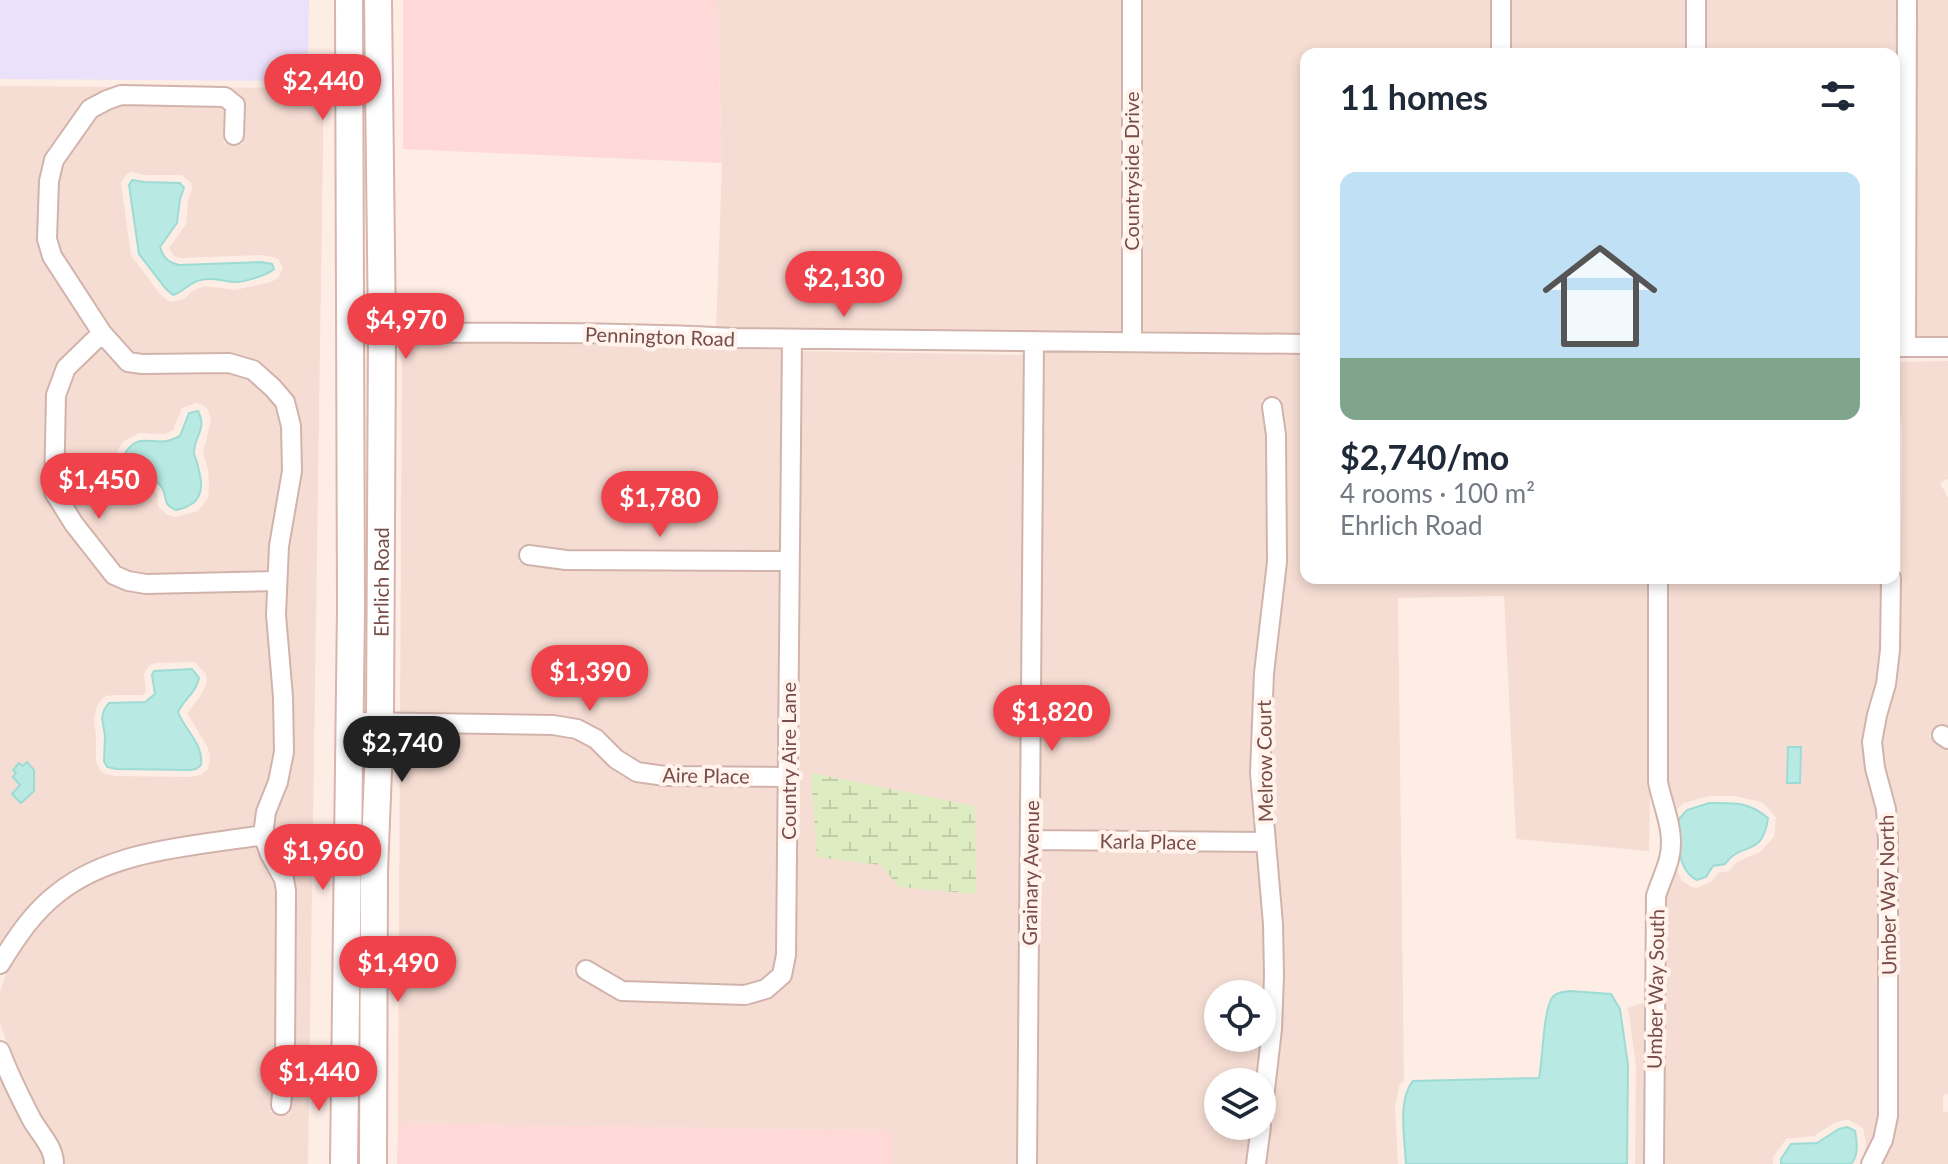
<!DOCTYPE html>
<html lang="en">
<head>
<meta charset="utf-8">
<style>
  body { margin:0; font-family:Lato,sans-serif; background:#f6f6f7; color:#1f2937; height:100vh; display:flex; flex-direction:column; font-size:30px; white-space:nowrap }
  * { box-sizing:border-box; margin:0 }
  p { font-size:26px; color:#747a83 }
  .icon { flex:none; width:44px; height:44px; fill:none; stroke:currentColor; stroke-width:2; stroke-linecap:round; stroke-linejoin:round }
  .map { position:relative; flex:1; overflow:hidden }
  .drawer { position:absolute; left:1300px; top:48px; width:600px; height:536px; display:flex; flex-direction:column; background:#fff; border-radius:16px; box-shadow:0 4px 12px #0003 }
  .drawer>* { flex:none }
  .controls { position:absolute; left:1204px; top:980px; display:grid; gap:16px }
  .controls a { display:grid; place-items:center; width:72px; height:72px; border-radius:50%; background:#fff; box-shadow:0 4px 12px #0003; font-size:40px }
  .price { position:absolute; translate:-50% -68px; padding:0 18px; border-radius:28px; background:#ef424a; color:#fff; font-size:26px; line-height:52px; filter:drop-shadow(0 2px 4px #0008) }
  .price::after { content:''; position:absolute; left:50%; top:48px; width:24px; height:18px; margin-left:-12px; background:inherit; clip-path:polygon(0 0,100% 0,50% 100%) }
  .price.selected { background:#222; color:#fff }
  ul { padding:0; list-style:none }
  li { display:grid; align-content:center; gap:16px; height:424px; padding:0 40px }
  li+li { border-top:2px solid #e0e1e3 }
  li span { display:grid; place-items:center; height:248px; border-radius:16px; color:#555 }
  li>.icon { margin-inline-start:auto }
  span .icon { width:144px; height:144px; fill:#fffc; stroke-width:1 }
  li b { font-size:34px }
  h2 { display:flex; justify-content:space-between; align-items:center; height:96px; padding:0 40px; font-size:34px }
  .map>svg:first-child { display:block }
</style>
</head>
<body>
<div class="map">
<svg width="1948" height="1164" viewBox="0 0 1948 1164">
  <defs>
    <pattern id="wetland-marsh" width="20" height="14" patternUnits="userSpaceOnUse" patternTransform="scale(2)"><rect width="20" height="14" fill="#deecc2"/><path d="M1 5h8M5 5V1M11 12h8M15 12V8" fill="none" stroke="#c2cca8"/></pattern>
  </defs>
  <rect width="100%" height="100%" fill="#feede5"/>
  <path fill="#f6ddd3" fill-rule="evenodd" d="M717,0h406l-1,334 -406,-5 6,-166z
    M1142,0h349l1,54h-186v281l-164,-1z
    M1511,0h175v54h-175z
    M1705,0h192l-1,339h-2v-285h-189z
    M1917,0h31v339h-32z
    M316,78h8l-16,1086h-244l-2,-14 -20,-32 -28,-54 -14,-41v-31l7,-22 19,-31 39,-41 23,-13 32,-15 28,-8 108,-17 5,13 14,23 1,11 -1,170 -5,50 20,2 4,-52 2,-171 -3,-16 -14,-24 -6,-17 2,-20 13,-31 6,-31 -1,-56 -7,-81v-34l2,-34 14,-76 -1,-45 -7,-26 -13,-17 -21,-19 -127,-10 -23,-27 -49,-75 -4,-14 1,-56 5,-19 34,-48 14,-8 12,-3 98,2 4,3 -1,34 19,1 2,-38 -4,-7 -73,-12 140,1 6,-3zM132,172l13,3h37l9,8 1,5 -4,13 -2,23 -17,24 5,8 6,2 81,-3 12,2 5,2 5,9 -5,10 -7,4 -36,8 -30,-4 -11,4 -10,9 -14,3 -10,-8 -29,-39 -10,-72 6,-9z
    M0,86l118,1 -17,5 -19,13 -36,50 -7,24 -2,60 5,19 48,73 -31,31 -13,31 -2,99 2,4 20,33 43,54 18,7 19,2 121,-2 -1,26 8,82v53l-5,28 -12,30 -3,19 -111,17 -31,9 -33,15 -26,16 -20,19 -24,26 -9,16zM194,662l12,12 1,6 -2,7 -6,11 -12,15 20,33 3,10 -2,13 -7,6 -11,2 -74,-1 -11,-2 -5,-4 -4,-9v-25l-2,-17 3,-13 5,-7 4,-3 10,-1h27l3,-3 -2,-19 5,-7 6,-3z
    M402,342h76l304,8 -3,202 -212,-1 -46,-5 -3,16 47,6 214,2 -1,198h-112l-25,-4 -19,-12 -21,-20 -22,-11 -26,-5 -153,-2z
    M102,346l19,21 6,4h100l21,7 17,15 11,13 5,21 2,43 -14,74 -1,29 -121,2 -16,-2 -11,-5 -38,-48 -18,-30 1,-93 10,-25zM196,403l7,2 5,5 3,10 -8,33 5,17 1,15 -1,13 -10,13 -23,6 -9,-3 -8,-8 -1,-13 -6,-6 -29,-13 -4,-10 -1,-13 7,-10 15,-8 26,1 8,-4 9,-22z
    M1044,350l262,2v226h342l-1,186 3,30 -1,57 -133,-12 -12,-243 -106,2 6,482 -5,6 -4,21 3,57h-132l16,-134 2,-54 -1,-53 -8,-81 -5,-69 1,-60 3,-39 12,-112 -1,-127 -5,-37 -19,2 5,35 2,91 -1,36 -15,150 -1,61 4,61 -215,-2z
    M802,351l223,4 -8,809h-125l-1,-33 -493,-8 2,-392 152,2 21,4 16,9 22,20 25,14 29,5h113l-1,169 -4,16 -12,12 -17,4 -119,-3 -41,-24 -11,13 49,28 150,-5 19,-18 5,-22zM881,865l95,29 -77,-7z
    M1948,361v118l-8,4 8,15v230l-8,-5 -11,13 19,13v345l-5,1v16l5,1v52h-66l10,-20 6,-28v-275l-2,-32 -11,-42 -3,-24 4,-26 10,-32 4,-35 2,-221 -3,-21 -5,-9v-37z
    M1667,578h214v72l-4,33 -10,31 -4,29 3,28 11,39 2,31 -1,275 -4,22 -11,21 3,-17 -3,-14 -14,-8h-4l-11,3 -20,13 -28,3 -13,18v7h-109l1,-234 1,-33 5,-17 5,-12 6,13 10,6 5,1 14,-6 7,-9 11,-2 8,-9 23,-10 14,-15 2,-20 -14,-15 -28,-6h-25l-25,7 -9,8 -8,-30z
    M1040,849l216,2 8,73v52l-2,56v-38h-44v44h43l-5,44h-38v44h33l-4,38h-210z
    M1645,1002l-1,162h-9l1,-99 -8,-57z
    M0,1077l25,48 19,31 1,8h-45z"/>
  <path fill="#ffd9d8" d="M403,0h314l5,163 -319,-14z
    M398,1123l494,8v33h-495z"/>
  <path fill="#ebe1fa" d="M0,0h309l-1,81 -308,-2z"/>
  <path fill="url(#wetland-marsh)" d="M811,773l164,33 1,88 -77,-7 -18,-22 -64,-8z"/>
  <path fill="#b8e9e3" stroke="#9ddbd5" stroke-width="2" d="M132,180l12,2 36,1 4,5 -4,11 -3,24 -17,24c3,11 8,15 19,18l82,-3 11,2 2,5c-6,6 -32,14 -41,13 -11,-1 -22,-5 -32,-2 -12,2 -17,12 -28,15l-7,-6 -27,-35 -10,-69z
    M198,411c10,18 -5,26 -4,43 1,2 4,11 4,13 7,24 3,38 -22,43 -17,-7 -6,-16 -17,-26 -7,-8 -20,-11 -30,-14l-4,-17c13,-20 24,-9 42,-12 5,-1 9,-3 13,-5l9,-23z
    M192,669l7,9c-3,15 -15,21 -21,34 7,19 26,32 23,53l-5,4 -6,1 -74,-1 -9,-2 -3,-6 1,-25 -3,-18 2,-8 5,-7 36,-1 10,-8 -3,-19 2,-4z
    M1788,747h13l-1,36h-13z
    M27,762l7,8v21l-13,12 -9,-9 8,-9 -7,-8 3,-4 -3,-3 6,-7 4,3z
    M1709,803c25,0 39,-2 59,15 -5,40 -27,23 -43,46l-12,2 -7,11 -9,3c-21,-10 -19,-41 -18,-61l8,-9z
    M1570,991l41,3 9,15 8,56 -1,99h-221c-1,-24 -9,-64 7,-83l126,-3c4,-19 4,-66 13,-80 3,-6 12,-6 18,-7z
    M1847,1127l8,4c2,11 4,24 -4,33h-70v-5l10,-15 26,-1 22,-14z"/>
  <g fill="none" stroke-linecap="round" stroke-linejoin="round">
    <g stroke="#d2b3ac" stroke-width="22">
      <path id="minor" d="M1501,0v54
        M1696,0v54
        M234,135l1,-30 -10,-8 -104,-2 -14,5 -17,9 -36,51 -5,21 -2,58 5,17 50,77 26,29 14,2 87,-1 24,7 20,18 12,14 6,24 1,45 -13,75 -3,69 7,82 1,55 -6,30 -12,30 -3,23 7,19 14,25 2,12 -1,171 -4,43
        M102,333l-36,35 -10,27 -2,97 20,32 40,51 14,6 18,3 131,-3
        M351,333c128,0 256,-2 384,5l571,6
        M1132,342v-342
        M1895,347h53
        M1906,347l1,-347
        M529,555l37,5 223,1
        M351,722l202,3 24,4 19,10 20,20 21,13 28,4 123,1
        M1942,735l6,4
        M1030,840l235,2
        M0,964c16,-26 33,-52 58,-71 55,-44 138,-47 205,-58
        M586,970l36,21 123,4 21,-6 16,-14 4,-20 6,-616
        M0,1051c9,24 20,46 32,69 8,14 22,27 22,44
        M1262,1115l10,-86 2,-53 -1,-52 -13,-151 4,-100 13,-111 -1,-127 -4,-28
        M1027,1164l7,-823
        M1256,1164l5,-38
        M1654,1164l2,-268c4,-13 10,-25 13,-37 7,-27 -6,-51 -11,-77v-204
        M1871,1164l12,-24 5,-24v-275l-2,-32 -11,-41 -3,-26 5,-27 9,-31 4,-34 1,-72"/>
    </g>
    <g stroke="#d8b4ac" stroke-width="30">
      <g id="secondary">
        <path d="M344,1164l7,-556 -2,-608"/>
        <path id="s1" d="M373,1164l1,-293 6,-149 2,-389 -4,-333"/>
      </g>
    </g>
    <use href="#minor" stroke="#fff" stroke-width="18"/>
    <use href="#secondary" stroke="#fff" stroke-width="26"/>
  </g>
  <g text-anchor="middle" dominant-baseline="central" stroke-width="8" stroke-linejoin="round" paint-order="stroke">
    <g font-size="20" fill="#784c48" stroke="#fff3ec">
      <text transform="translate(1131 171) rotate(-90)">Countryside Drive</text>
      <text transform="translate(660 336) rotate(2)">Pennington Road</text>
      <text stroke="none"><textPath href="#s1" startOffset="582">Ehrlich Road</textPath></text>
      <text transform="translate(788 761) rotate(-90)">Country Aire Lane</text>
      <text transform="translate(1264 761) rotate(-91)">Melrow Court</text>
      <text transform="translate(706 775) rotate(1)">Aire Place</text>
      <text transform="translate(1148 841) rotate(1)">Karla Place</text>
      <text transform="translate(1030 873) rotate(-89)">Grainary Avenue</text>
      <text transform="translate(1887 895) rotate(-91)">Umber Way North</text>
      <text transform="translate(1655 989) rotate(-89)">Umber Way South</text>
    </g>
  </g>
</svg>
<div class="controls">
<a><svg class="icon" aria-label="locate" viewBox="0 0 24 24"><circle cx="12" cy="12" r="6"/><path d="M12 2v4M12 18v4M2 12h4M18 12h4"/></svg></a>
<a><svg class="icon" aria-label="layers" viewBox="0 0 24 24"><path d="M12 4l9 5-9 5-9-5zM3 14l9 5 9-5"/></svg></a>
</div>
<b class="price" style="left:323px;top:122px">$2,440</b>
<b class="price" style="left:844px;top:319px">$2,130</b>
<b class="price" style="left:406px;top:361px">$4,970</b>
<b class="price" style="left:99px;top:521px">$1,450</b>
<b class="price" style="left:660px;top:539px">$1,780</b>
<b class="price" style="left:590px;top:713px">$1,390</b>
<b class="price" style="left:1052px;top:753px">$1,820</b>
<b class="price selected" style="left:402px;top:784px">$2,740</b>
<b class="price" style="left:323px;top:892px">$1,960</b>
<b class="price" style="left:398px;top:1004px">$1,490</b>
<b class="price" style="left:319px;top:1113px">$1,440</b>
<section class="drawer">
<h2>11 homes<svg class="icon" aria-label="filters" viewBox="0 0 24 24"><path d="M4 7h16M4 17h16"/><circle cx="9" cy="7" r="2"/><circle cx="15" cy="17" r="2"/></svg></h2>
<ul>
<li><span style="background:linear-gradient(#bfe0f5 75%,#7fa58c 0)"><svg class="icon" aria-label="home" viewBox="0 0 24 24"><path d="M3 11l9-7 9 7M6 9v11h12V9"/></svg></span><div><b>$2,740/mo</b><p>4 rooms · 100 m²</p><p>Ehrlich Road</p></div></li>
</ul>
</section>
</div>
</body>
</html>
